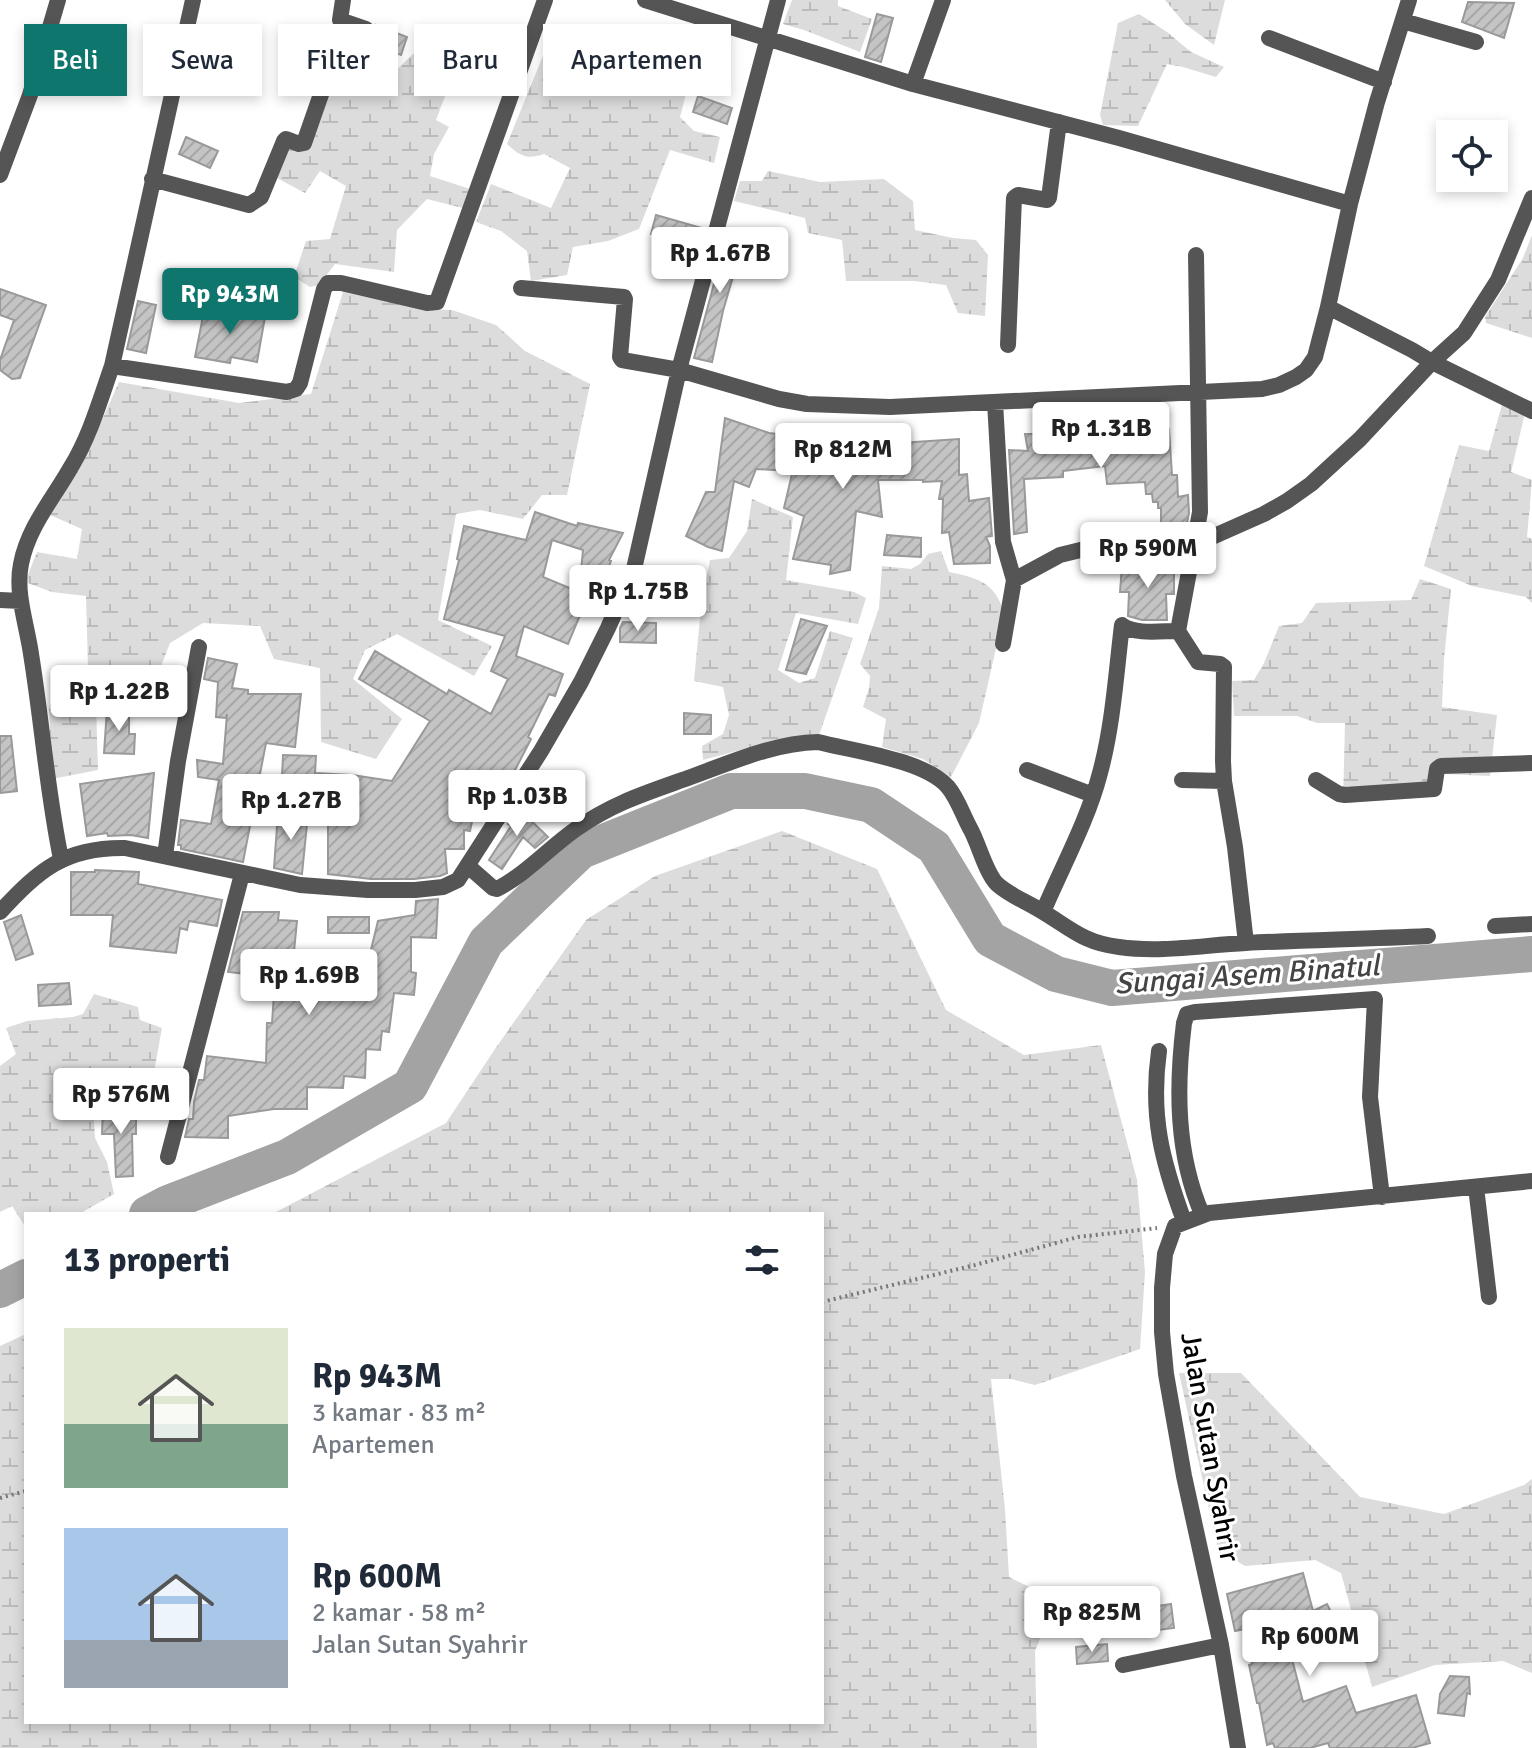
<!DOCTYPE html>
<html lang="id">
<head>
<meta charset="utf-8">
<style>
  body { margin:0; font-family:Signika,sans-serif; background:#f2f2f3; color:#1f2937; height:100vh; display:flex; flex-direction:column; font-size:30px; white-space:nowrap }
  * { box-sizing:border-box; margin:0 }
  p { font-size:26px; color:#747a83 }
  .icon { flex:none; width:44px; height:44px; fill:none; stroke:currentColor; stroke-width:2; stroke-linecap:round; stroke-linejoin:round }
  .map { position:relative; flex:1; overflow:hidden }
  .details { position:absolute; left:24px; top:1212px; width:800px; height:512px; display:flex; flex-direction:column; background:#fff; border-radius:0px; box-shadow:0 4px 12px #0003 }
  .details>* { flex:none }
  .banner { position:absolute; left:24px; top:24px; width:800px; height:72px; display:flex; gap:16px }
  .buttons { position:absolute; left:1436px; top:120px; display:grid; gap:16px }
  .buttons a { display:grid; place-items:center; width:72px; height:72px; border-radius:0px; background:#fff; box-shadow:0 4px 12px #0003; font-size:40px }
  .price { position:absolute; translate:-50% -68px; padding:0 18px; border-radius:8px; background:#fff; color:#222; font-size:26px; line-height:52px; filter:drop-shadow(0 2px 4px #0008) }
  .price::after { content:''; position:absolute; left:50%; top:48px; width:24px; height:18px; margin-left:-12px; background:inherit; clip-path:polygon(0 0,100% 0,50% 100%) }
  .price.on { background:#0f766e; color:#fff }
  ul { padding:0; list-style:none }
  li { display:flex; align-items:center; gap:24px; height:200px; padding:0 40px }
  li span { display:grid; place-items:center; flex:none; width:224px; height:160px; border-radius:0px; color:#555 }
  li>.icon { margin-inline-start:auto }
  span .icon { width:96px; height:96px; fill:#fffc; stroke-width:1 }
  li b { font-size:34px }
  h2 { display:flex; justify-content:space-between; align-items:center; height:96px; padding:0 40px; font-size:34px }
  .chip { padding:0 28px; border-radius:0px; background:#fff; box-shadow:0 4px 12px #0003; font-size:28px; line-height:72px }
  .chip.on { background:#0f766e; color:#fff }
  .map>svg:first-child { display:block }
</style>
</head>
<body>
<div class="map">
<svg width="1532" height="1748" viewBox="0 0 1532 1748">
  <defs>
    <pattern id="wetland-marsh" width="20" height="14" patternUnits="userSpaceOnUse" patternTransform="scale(2)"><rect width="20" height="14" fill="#dcdcdc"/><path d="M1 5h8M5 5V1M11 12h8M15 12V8" fill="none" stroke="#bbb"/></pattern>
    <pattern id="building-hatch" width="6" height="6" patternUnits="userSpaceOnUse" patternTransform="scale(2)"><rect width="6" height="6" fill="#c4c4c4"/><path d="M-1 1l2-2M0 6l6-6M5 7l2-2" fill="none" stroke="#a7a7a7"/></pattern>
  </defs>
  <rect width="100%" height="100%" fill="#fff"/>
  <path fill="url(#wetland-marsh)" d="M792,0h46v6l34,13 -12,33 -56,-22 -21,-6z
    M1165,0h60l-11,45 -29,-21z
    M1139,14l28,18 24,20 33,15 -8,10 -33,-10 -16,-3 -29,62 -35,-1 -3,-10 18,-92z
    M662,24l38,16 -20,77 14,14 26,6 -6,26 -44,-13 -31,79 -31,12 -35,6 -6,28 -36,6 -4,-30 -26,-20 -25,-9 15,-38 60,24 19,-40 -26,-14c-17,6 -24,2 -37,-10l40,-98 49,21 -6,15 44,14z
    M444,44l18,2 -2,17 32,13 -4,16 -38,-9 -14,37 13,7 -15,27 -4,22 40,13 -7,19 -36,-9 -30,31 -3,42 -59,-8 -16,21 -9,2 -16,-10 12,-36 24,-2 16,-53 -26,-15 -15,22 -30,-16 14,-33 17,3 24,-58 16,-1 15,-16 26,7 26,-25 24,-2z
    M768,171l52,11 64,-3 29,22 2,29 38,8 23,2 12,15 -3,61 -27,-3 -12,-28 -32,-4h-68l-4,-41 -34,-7 -3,-15 -71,-17 6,-20h22z
    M1532,235v103l-46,-15 -1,-6 38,-59z
    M343,292l81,17 28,1 44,15 29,26 65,33 -23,111h-25l-19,24 -43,-9 -24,4 -18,106 54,26 -18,30 -77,-42 -32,16 -12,29 49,40 -26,40 -55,-17 -1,-74 -46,-9 -14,-33 -57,-3 -33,20 -17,44 -42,1 -15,17 2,65 -46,9 -3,-69 7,-31 32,-11 -2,-72 -34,-4 -27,-10 12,-30 40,7 5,-30 -32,-14 51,-93 18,-40 120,21 72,-9z
    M1503,401l22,12 -14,59 21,8 -5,57 5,2v64l-6,-6 -54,-11 -48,-20 35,-121 30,6z
    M752,499l41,18 -7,63 68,12 12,6 -8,26 -62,-11 -18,57 21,13 16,-5 15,-47 23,7 -35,100 -55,6 -60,16 -1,-14 21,-12 6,-19 -6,-28 -29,-6 7,-74 9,-47 19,-2 18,-27z
    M941,551l8,21c29,6 46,10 55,41l-25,110 -28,54 -28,-18 -41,-12 4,-28 -23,-12 6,-19 1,-12 -10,-12 19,-56 3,-42 29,3 9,-5 8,-10z
    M1420,579l31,10 -7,70 -2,48 55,8 -7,61 -46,-2 -13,4 -3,19 -85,6 2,-80h-28l-20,-7h-63l-2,-35 22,-1 10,-17 15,-37 23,-3 14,-20 95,-3z
    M782,831l95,38 69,141 78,45 77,-10 36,135 8,92 -5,77 -105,36 -24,-6h-20l14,130 4,68 47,23 -21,51 2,97h-1037v-402l26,-12v388h796v-508h-550l174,-91 49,-74 91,-129 69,-44z
    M94,994l44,13 2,13 22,8 -12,66 -25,-8 -11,15 -21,2 2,35 12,24 7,32 -35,20h-53v14l-14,-22 -12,6v-146l16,-12 -10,-26 21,-7 46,-4 10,-3z
    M1179,1373h62l119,124 84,17 80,-29 8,-6v194l-29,-12 -68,4 -63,22 -31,-114 -26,-13 -70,6 -27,-16z"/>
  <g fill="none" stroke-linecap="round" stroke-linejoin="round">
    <path stroke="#a3a3a3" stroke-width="36" d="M147,1214l21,-11 119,-46 123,-71 76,-144 95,-91 150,-60h74l66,14 63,42 56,92 66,35 56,14 420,-34
      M0,1290l26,-13"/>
  </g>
  <path fill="url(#building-hatch)" stroke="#999" stroke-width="2" fill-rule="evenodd" d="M1468,2l46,1 -10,35 -42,-16z
    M877,14l16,4 -12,44 -16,-5z
    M376,25l31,12 -6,18 -28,-11 4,-12z
    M698,96l34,12 -5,16 -34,-12z
    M186,137l32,14 -8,17 -31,-14z
    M656,215l49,14 -5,20 -49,-15z
    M729,228l17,4 -23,79 -11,51 -18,-4z
    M0,289l46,16 -26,73 -8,1 -12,-9v-10l14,-40 -14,-5z
    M138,301l18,4 -10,48 -19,-4z
    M205,306l60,11 -8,45 -26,-5 -1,6 -35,-6z
    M725,418l44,15 17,2 -1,5 45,6 20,-1v-7l27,-3v4l22,4 60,-4v36l8,-1 2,27 20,-3 3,38 -6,1 4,9v17l-36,1 -5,-32 -7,1 1,-34h-4l3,-18 -19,1v-2h-45l4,37 -26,-6 -6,59 -20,4 1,-9 -38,-6 11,-43 -20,-8 8,-34h-3v-3l-33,-2 -7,18 -15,-6 -12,70 -14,-4 -22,-11 20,-44h9z
    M1086,428l1,19 40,2v-8h22l-2,-12h22l3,46h5l1,22 10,-2 1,18 -4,19 -24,-5v-19h-3v-6h-5l-1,-8h-6l-1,-12 -38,2 -2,-18 -42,5v6l-39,2 3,53 -13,2 -5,-84 19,1 -3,-17h39v-4z
    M535,512l42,14 1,-3 45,10 -14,27 2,1 -8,21 -8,-3 -27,65 -44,-18 -8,30 47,18 -8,22 -6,-2 -21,43 3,2 -18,35 -2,3 -9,-5 -29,45 -3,14 -6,-1v19h-19l2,24 -7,3 -26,3h-43l-43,-5v-64l-31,-1 6,-33h-21l1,-21 33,1 -1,17 37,2 40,6 38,-60 -71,-42 16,-28 72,43 2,-4 42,24 17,-35 -17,-8 14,-35 -61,-17 15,-59 -2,-1 7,-33 62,14zM552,540l31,10 -4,42 -36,-15z
    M887,535l34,3v19l-37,-2z
    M1174,564v30h-8l1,26h-25l-14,-4 1,-24h-9l2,-26z
    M801,619l26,7 -21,48 -20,-4z
    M623,622l33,1v20l-36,-1v-14z
    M208,658l29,6 -5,24 16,2v4h53l-6,53 -29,-4 -23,119 -62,-13v-4h-3l3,-25 30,4 8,-44 -21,-3 -1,-17 26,4 4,-50 -1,4 -10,-1 2,-35 -14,-3z
    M107,709l22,1v24h6l-1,20 -30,-1z
    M684,713l27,2v19h-27z
    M0,736h11l6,55 -17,2z
    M154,773l-6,65 -17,-3 -23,1 -1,-3 -20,3 -7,-52z
    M520,810l28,27 -13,11 -12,-11 -21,32 -13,-9 22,-34 -3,-2z
    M278,813l30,1 -6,60 -28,-6z
    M95,870l44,2 -1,12 84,16 -5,26 -28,-5 -2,9 -7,-2 -4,25 -66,-7 3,-31h-42v-43h24z
    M438,899l-2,39 -25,-1v35l5,1 -2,22 -20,-2 -5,39 -7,-1 -2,19 -14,-1 -1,29 -21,-2 -1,12 -36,-1v22h-33l-46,7v22l-43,-1 4,-18h4l1,-17 5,-22h5l3,-24 59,7 1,-40h5l3,-43 -20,-2v-3l-27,-3 15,-60h36l-1,8 19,1 -4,41 74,4 11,-45 37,-6 1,-14z
    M21,915l12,39 -17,6 -12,-38z
    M328,917h41v16h-41z
    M69,983l2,21 -32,2 -1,-21z
    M103,1106l33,1v27h-4l1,42 -17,1 -2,-43h-12z
    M1303,1573l10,38 14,-7 9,18 -47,25 14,55 43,-16 10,27 60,-18 14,48 -18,5h-82l-2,-5 -18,5h-35l-2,-5 -6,2 -8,-42h-2l-8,-38 3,-1 -7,-35 -10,2 -8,-37z
    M1171,1604l3,24 -31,4 -4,-23z
    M1107,1644l1,17 -31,3 -1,-17z
    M1450,1676l19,1 1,17 -3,-1 -3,23 -26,-3 2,-19z"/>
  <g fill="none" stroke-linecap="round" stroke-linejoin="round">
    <path stroke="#777" stroke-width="4" stroke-dasharray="2 4" stroke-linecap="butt" d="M822,1302l153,-37 103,-28 79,-9
      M0,1498l26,-7"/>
    <path stroke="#555" stroke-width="16" d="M193,0l-81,366 175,26 9,-3 4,-6 24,-94 4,-6h13l86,20 10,-1 108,-302
      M645,0l268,84 206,54 231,66
      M1403,21l73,21
      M1269,38l115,44
      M913,84l30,-84
      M0,175l30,-80 28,-95
      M152,179l97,26 12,-8 23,-56 2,-2 13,5 5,-1 22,-63 3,-1 18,6 5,-7 14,-49 -26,-9 3,-20
      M521,288l103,9 1,2 -5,58 2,3 57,10 100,29 28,5 83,3 372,-18 17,-4 17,-8 10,-7 9,-13 13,-50 22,-103 27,-102 32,-102
      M1328,307l84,43 20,12 100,49
      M1008,345l6,-147 4,-3 29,5 2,-2 10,-76
      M995,402l8,140 11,38
      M0,600l21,1
      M1003,644l11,-64 46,-25 41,-10 48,-9 45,9 6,-33 -4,-257
      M1027,770l66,25
      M1182,780l42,1
      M1316,780l23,14 6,1 89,-6 3,-20 4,-3 91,-3
      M165,856l13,-95 21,-114
      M61,859c-14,-68 -19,-137 -30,-205 -4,-29 -16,-61 -10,-90 7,-37 32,-65 50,-97 19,-31 29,-67 41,-101
      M468,866l25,22 4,1c29,-15 52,-41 79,-60 37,-26 70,-36 112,-51 42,-15 85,-35 130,-36 35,9 107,18 130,45 10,12 15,29 23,43 8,15 15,43 26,54 12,11 28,17 41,25 30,17 44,34 81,38 42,6 85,-2 127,-4 61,-3 121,-4 182,-7
      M0,912c39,-42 65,-65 125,-64l175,37 68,5h47l28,-3 15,-7 83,-129 40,-69 27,-54 26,-59 45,-199 99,-370
      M1043,912c19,-45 45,-92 57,-139 13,-48 16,-99 22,-148 13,10 39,6 56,6
      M1495,926l37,-2
      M1246,943l-11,-96 -11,-66 -1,-20 1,-94 -4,-3 -22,-2 -20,-31 16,-86 70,-31 23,-13 24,-17 49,-45 72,-77 32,-29 34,-53 34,-82
      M1159,1051c-9,65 3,110 25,170
      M168,1157l74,-283
      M1476,1187l13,110
      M1202,1214c-26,-61 -26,-126 -18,-191l3,-9 8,-2 180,-13 -5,98 12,100
      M1123,1665l98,-20
      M1238,1748l-17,-103 -37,-169 -18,-102 -4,-42v-44l3,-34 10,-28 34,-13 323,-32"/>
  </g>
  <g text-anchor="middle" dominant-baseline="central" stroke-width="6" stroke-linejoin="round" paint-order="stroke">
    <g font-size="28" fill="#000" stroke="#fff">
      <text transform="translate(1210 1447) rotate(80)">Jalan Sutan Syahrir</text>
    </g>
    <g font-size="30" font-style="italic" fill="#444" stroke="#fff">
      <text transform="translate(1247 975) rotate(-4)">Sungai Asem Binatul</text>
    </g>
  </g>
</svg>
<div class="buttons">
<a><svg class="icon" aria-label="locate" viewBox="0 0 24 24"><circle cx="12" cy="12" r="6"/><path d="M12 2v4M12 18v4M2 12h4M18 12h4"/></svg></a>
</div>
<b class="price" style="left:720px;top:295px">Rp 1.67B</b>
<b class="price on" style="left:230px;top:336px">Rp 943M</b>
<b class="price" style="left:1101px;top:470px">Rp 1.31B</b>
<b class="price" style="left:843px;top:491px">Rp 812M</b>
<b class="price" style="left:1148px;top:590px">Rp 590M</b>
<b class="price" style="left:638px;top:633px">Rp 1.75B</b>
<b class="price" style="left:119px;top:733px">Rp 1.22B</b>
<b class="price" style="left:517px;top:838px">Rp 1.03B</b>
<b class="price" style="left:291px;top:842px">Rp 1.27B</b>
<b class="price" style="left:309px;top:1017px">Rp 1.69B</b>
<b class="price" style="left:121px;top:1136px">Rp 576M</b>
<b class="price" style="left:1092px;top:1654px">Rp 825M</b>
<b class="price" style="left:1310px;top:1678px">Rp 600M</b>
<div class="banner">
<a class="chip on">Beli</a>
<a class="chip">Sewa</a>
<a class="chip">Filter</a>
<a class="chip">Baru</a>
<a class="chip">Apartemen</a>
</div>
<section class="details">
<h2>13 properti<svg class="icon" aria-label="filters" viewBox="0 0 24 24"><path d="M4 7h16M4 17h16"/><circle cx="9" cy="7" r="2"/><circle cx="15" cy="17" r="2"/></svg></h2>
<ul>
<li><span style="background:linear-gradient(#dfe7d0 60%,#7fa58c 0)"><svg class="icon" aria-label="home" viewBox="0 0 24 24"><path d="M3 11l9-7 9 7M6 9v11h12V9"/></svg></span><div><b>Rp 943M</b><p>3 kamar · 83 m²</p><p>Apartemen</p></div></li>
<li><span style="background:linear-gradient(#a9c7e8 70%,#9aa5b1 0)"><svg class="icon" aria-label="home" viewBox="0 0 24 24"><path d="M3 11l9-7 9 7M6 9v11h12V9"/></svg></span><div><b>Rp 600M</b><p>2 kamar · 58 m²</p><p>Jalan Sutan Syahrir</p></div></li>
</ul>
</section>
</div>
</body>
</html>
